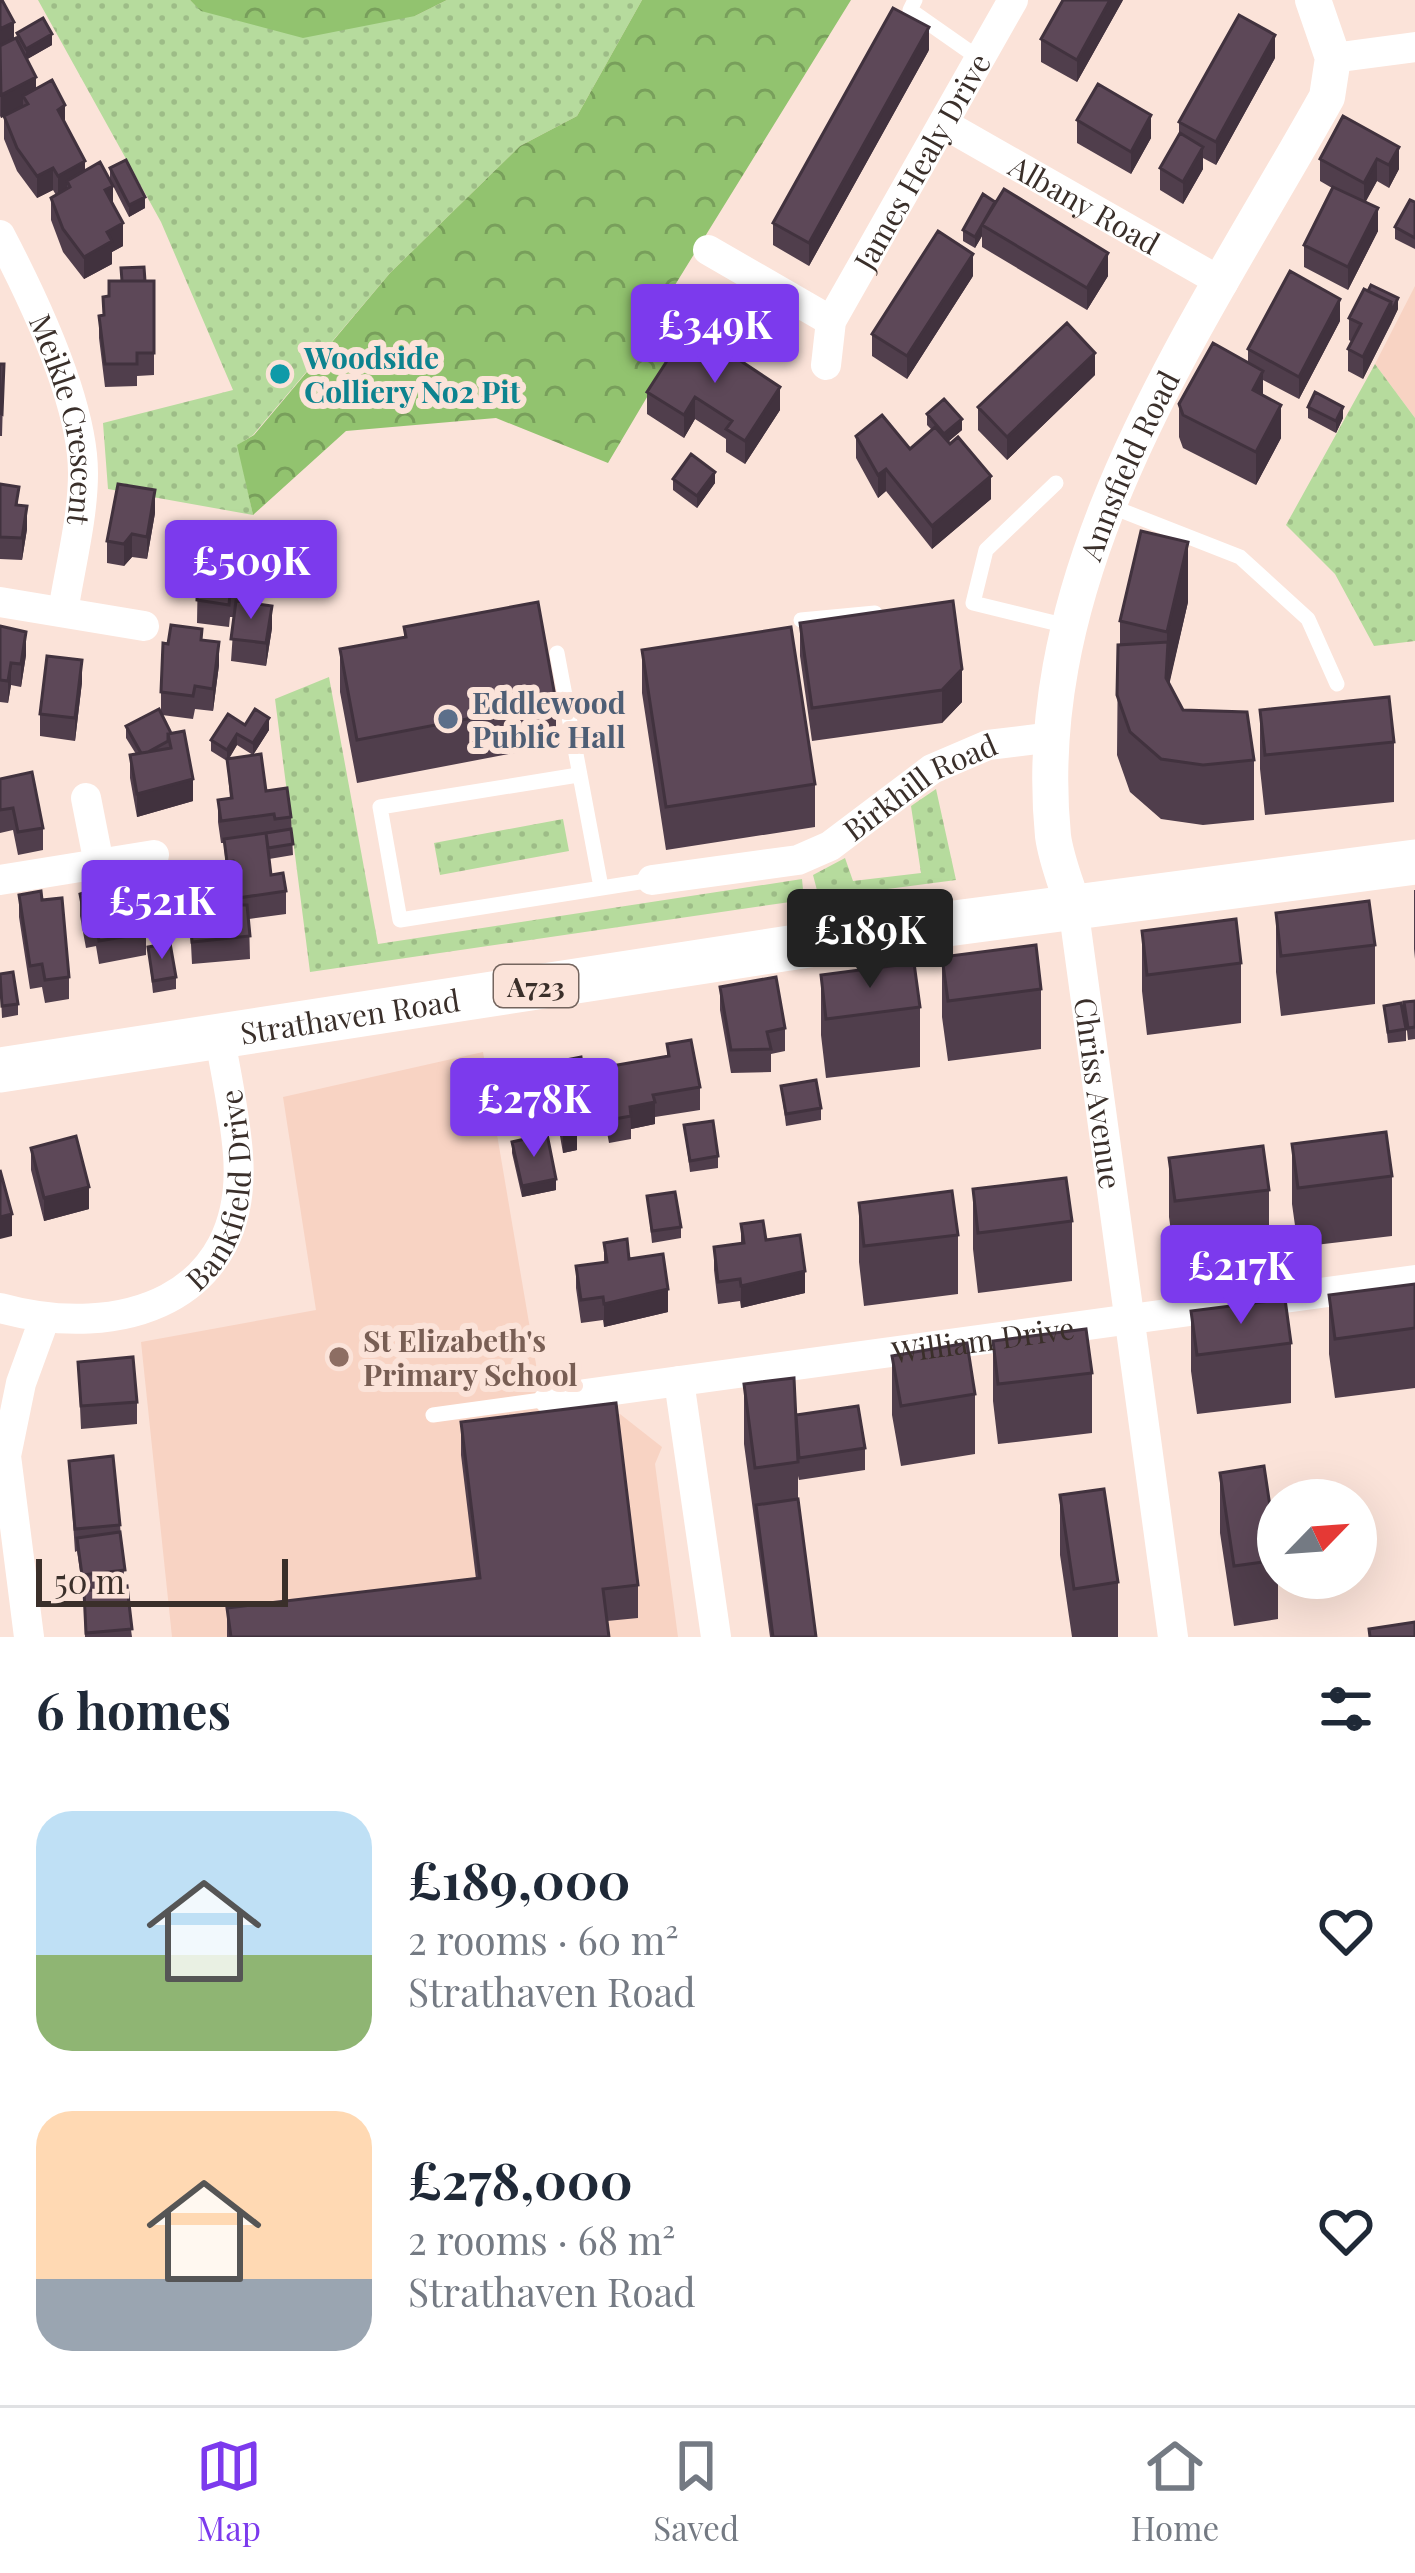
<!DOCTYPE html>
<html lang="en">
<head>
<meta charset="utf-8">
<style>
  body { margin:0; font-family:"Playfair Display",serif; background:#f6f6f7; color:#1f2937; height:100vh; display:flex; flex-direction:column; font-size:45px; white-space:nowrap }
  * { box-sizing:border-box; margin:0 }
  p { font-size:39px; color:#747a83 }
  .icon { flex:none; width:66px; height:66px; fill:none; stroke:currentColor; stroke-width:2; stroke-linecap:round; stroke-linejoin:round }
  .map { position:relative; height:1637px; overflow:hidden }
  .side { display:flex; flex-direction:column; background:#fff; flex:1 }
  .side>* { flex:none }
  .needle { width:78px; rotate:65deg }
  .tools { position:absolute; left:1257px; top:1479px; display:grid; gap:24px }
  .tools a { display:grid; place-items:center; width:120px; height:120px; border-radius:50%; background:#fff; box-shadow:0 12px 48px #0002; font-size:60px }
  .scale { position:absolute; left:36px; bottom:30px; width:252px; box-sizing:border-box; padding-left:12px; border:6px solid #3a2f2a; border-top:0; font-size:33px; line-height:42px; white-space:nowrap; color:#3a2f2a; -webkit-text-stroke:9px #fbe3d9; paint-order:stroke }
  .price { position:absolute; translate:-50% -102px; padding:0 27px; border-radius:12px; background:#7c3aed; color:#fff; font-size:39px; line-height:78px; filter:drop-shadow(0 3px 6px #0008) }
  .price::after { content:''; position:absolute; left:50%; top:72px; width:36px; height:27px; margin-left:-18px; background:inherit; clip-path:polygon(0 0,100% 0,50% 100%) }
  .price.active { background:#222; color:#fff }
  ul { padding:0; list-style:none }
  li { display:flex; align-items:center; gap:36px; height:300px; padding:0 36px }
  li span { display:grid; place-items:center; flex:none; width:336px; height:240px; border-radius:36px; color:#555 }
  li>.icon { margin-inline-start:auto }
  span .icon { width:144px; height:144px; fill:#fffc; stroke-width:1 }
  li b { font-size:51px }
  h2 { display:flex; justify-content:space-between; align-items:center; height:144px; padding:0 36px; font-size:51px }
  .tabs { display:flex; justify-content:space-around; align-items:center; height:168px; border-top:3px solid #e0e1e3; background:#fff; font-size:33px; color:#747a83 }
  .tabs a { display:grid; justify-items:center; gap:6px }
  .tabs .active { color:#7c3aed }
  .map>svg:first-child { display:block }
</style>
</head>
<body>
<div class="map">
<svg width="1415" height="1637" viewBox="0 0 1415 1637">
  <defs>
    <pattern id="grass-dots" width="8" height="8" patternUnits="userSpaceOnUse" patternTransform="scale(3)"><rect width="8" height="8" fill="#b6db9d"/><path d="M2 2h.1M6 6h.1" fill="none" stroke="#9dbc87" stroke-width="1.8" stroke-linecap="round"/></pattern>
    <pattern id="forest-crowns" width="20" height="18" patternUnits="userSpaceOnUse" patternTransform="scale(3)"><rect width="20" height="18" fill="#92c36f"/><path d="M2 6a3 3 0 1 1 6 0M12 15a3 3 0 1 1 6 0" fill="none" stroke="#789f5b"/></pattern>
  </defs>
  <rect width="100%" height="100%" fill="#fbe3d9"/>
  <path fill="#f8d3c3" d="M1415,286v132l-40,-54z
    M483,1052l63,371 74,-9 42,33 -7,17 23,173h-506l-31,-295 175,-32 -33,-213z"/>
  <path fill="url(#grass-dots)" d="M38,0h152l12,11 213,5 32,-16h195l-65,116 -57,30 -130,127 -137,162 -15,10 15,70 -145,-26 -5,-66 130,-33 -72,-168z
    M1375,364l40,54v223l-41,5 -39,-72 -49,-49z
    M329,677l49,267 424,-65 2,21 -494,72 -35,-273z
    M936,789l20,91 -137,18 -6,-23 32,-17 8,23 68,-8 -10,-67z
    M563,819l6,32 -129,24 -6,-32z"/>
  <path fill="url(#forest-crowns)" d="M190,0h257l-32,16 -112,22 -102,-27z
    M642,0h209l-176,285 26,21 -93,157 -112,-45 -150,13 -93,84 -16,-70 17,-10 136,-162 130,-127 57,-30z"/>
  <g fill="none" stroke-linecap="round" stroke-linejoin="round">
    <path stroke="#fff" stroke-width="15" d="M915,0l-5,10 70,49
      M1056,483l-70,67 -13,53 94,23
      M1110,506l130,51 68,62 29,65
      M801,620l74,-7
      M557,653l44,234
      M578,775l-198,32 20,113 252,-40
      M433,1415l116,-16"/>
    <g stroke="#fff" stroke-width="30">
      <path d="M1333,58l82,-11"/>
      <path id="s1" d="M944,124l279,159"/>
      <path id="s2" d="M0,235c33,63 83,167 83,238 0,45 -13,94 -20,139"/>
      <path d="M708,250l123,71"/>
      <path id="s3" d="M826,365l5,-44 182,-321"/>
      <path d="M0,602l144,24"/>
      <path d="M86,798l13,66"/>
      <path d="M0,880l154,-25"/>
      <path id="s4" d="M652,880l146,-20 32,-14 102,-77 56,-24 65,-8"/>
      <path id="s5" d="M1073,906l100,731"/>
      <path id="s6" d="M0,1308c119,33 249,-7 238,-154 -3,-40 -12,-80 -19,-120"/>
      <path d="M679,1381l37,256"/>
      <path id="s7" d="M549,1399l866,-119"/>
      <path d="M29,1637l-23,-181 15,-73 23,-63"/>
    </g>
    <path stroke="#fff" stroke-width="36" id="s8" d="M1073,906c-7,-23 -17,-47 -20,-70 -27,-273 148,-513 274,-739l6,-39 -20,-58"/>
    <path stroke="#fff" stroke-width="45" id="s9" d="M0,1070l932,-144 483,-64"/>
  </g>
  <path fill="#503e4c" d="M0,0l14,39 3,1v-7l35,12 -25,14 9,29 29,35 20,47 28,33 10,43 -11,6v12l-28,15 -21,-27 -12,-32v-22l5,-3 -3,-5 -16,8 -20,-27 -13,-32v-23l13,-6 -16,8 -1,-2z
    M1123,0l-46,82 -36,-20v-23z
    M929,50l-120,216 -36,-21v-22z
    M1275,58l-59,107 -13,-7v11l-20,35 -23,-14v-22l19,-34v-12z
    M1343,116l56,53 -10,19 -12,-7 -12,21 13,29 -30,59 -44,-23v-22l28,-57 -12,-7v-22z
    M1077,120l74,18 -20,36 -54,-31z
    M110,168l35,40 -16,9 -19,-37z
    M983,194l125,82 -21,34 -105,-63v-11l-7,12 -12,-7v-11z
    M1415,202v47l-20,-10v-12z
    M973,276l-66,103 -35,-23v-22z
    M145,281h9v94l-17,1v10l-32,1 -6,-49v-22l5,-1 5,-19z
    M1398,309l-35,70 -15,-8v-22l4,-7 -3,-2v-22z
    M1340,321l-41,78 -36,-19v15l18,43 -25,47 -73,-37 -4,-11v-33l69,-42v-13z
    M687,359l93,51 -35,54 -19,-12v-13l-31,-20 -11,19 -37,-24v-22z
    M0,364h4l-2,72h-2z
    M1095,375l-88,85 -29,-30v-23z
    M1308,407l35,11 -7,15 -28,-15z
    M927,414l35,16 -14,12 43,57 -59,50 -46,-58 -8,7 -22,-40v-22l54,13 22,-19 -5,-5z
    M673,479l42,4 -18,25 -24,-18z
    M0,484l19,21 8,24 -5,31 -22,-1z
    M155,513l-8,46 -15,-2 -8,9 -17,-3v-22z
    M238,548l17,25 -4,30 21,25 -6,38 -35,-5 3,-44h-4l-1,10 -32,-4 1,-59z
    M953,601l9,101 -20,21 -130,18 -12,-85v-33z
    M1188,602l-19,81 14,27 71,50v60l-51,5 -42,-6 -31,-27 -13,-37 1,-110h2v-24z
    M0,626l26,29 -5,32 -10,-2 -3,18 -8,-1z
    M404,627l152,75v43l-199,38 -17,-91v-43l64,-12z
    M202,640l17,25 -6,46 -18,-2 -2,10 -31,-4 31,86 -56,16 -7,-39v-23l6,-1 -10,-16v-12l35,-12v-22z
    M642,650l173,134v43l-149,23 -24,-157z
    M82,682l-7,59 -35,-5v-22z
    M1260,710l134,32v60l-129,13 -5,-46z
    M245,725l24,5 -16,25 -16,-10 -8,14 37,32 25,26 2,38 -24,4 2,16 15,16v23l-37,5 1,40 -58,5 -3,-59h47l-3,-21h-6l-3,-41h-3l-3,-21v-22l12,-2 -3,-37 -16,-10v-11z
    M0,779l43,49v22l-25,5 -5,-25 -13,3z
    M1414,890h1v69l-1,-10z
    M80,894l72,19v23l-6,1v18l-47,9 -3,-18 -10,2 -6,-32z
    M19,895l23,5 27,77v22l-24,4 -3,-16 -12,2 -11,-72z
    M1276,913l99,32v59l-94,12 -5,-44z
    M1142,931l99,32v60l-94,12 -5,-44z
    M148,947l28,30v12l-23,4z
    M942,957l99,32v60l-93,12 -6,-44z
    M0,974l18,30v11l-16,3z
    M821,975l99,32v60l-94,11 -5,-43z
    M720,987l65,41v23l-14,3v18l-40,1 -11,-63z
    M1415,1001v38l-7,1 -4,-38z
    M1384,1006l22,23v12l-18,2z
    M667,1044l33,43v23l-45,7v7l-24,5v10l-22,4 -4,-21 -28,6v22l-14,3 -12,-68v-22l32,8 84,-15z
    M781,1086l40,22v12l-35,6z
    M684,1125l34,31v12l-28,4z
    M512,1142l44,48 -34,7 -10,-44z
    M1292,1144l100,32v60l-94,11 -6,-43z
    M31,1148l58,61 -45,12 -13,-51z
    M1169,1158l100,32v60l-94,11 -6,-44z
    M973,1189l99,32v60l-94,12 -5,-44z
    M647,1196l34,31v11l-29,5z
    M859,1203l99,32v59l-94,12 -5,-44z
    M741,1224l25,16 39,53 -64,15 -1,-7 -22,3 -4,-34v-23l27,-3z
    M604,1243l25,16 39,53 -64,15 -1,-7 -22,3 -5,-35v-22l28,-4z
    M1415,1284v104l-80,10 -6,-44v-59z
    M1191,1311l100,32v60l-94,11 -6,-43z
    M993,1341l99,32v60l-94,11 -5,-43z
    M892,1356l83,38v60l-74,12 -9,-51z
    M78,1362l59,40v22l-56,5z
    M744,1384l52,31 69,33v22l-66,10 -1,-4v23l18,138h-46l-26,-193z
    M461,1422l177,163v33l-31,3 2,16h-382v-29l249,-29 -15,-124z
    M69,1461l51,64 5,61 7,51h-47l-1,-39 -7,-47 -2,1z
    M1220,1473l58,86v60l-44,7 -14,-93z
    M1060,1495l58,87v55h-46l-12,-82z"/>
  <path fill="#41323e" d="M1110,0h13l-46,82v-22z
    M14,22v22l-14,7v-22z
    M929,27v23l-120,216v-23z
    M52,34v11l-26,15v-11z
    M1275,35v23l-59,107v-23z
    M36,77v22l-13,-3v10l-22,12v-23z
    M65,105v23l-7,-18z
    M1151,115v23l-20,36v-22z
    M1203,147v22l-20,35v-22z
    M1399,147v22l-10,19v-23z
    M1377,159v22l-13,24v-22z
    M85,161v22l-18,-2v13l-9,5v-23z
    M53,168v22l-16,8v-22z
    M113,186v22l-8,-18z
    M145,197v11l-16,9v-12z
    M1378,208v23l-30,59v-23z
    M123,223v23l-11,6v12l-28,15v-22l23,-25z
    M982,225v11l-7,12v-11z
    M1108,253v23l-21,34v-22z
    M973,254v22l-66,103v-23z
    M1398,298v11l-7,15v-11z
    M1340,299v22l-41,78v-22z
    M1391,302v22l-28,55v-22z
    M1095,353v22l-88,85v-23z
    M1263,371v33l-10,-14z
    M780,387v23l-35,54v-23z
    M695,397v22l-11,19v-23z
    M1281,405v33l-25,47v-33z
    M1343,407v11l-7,15v-12z
    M962,419v11l-18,15v-11z
    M886,469v22l-8,7v-23z
    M715,472v11l-18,25v-12z
    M991,476v23l-59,50v-23z
    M155,490v23l-8,46v-22z
    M27,506v23l-5,31v-22z
    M132,534v23l-8,9v-22z
    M1188,542v60l-20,88 -2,48 1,-106z
    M255,550v23l-7,46v-22z
    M272,606v22l-6,38v-23z
    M26,632v23l-5,32v-23z
    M219,642v23l-6,46v-22z
    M82,660v22l-7,59v-23z
    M11,663v22l-3,18v-22z
    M962,669v33l-20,21v-33z
    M269,718v12l-16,25v-12z
    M237,734v11l-10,16v-11z
    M193,779v22l-56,16v-23z
    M655,1102v22l-24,5 -1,-22z
    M577,1127v23l-14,3v-23z
    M556,1179v11l-34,7v-11z
    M89,1187v22l-45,12v-23z
    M12,1214v22l-12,3v-22z
    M805,1271v22l-64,15v-22z
    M668,1289v23l-64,15v-23z"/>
  <path fill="#5d4858" stroke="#41323e" stroke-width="3" d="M0,0h2l12,22 -14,7z
    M1063,0h47l-33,60 -36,-21z
    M893,8l36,19 -120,216 -36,-20z
    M1239,15l36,20 -59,107 -37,-20z
    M43,18l9,16 -26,15 -9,-16z
    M16,38l20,39 -35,18 -1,-49z
    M52,80l13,25 -7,5 27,51 -27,15 -5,-8 -16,8 -20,-28 -13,-32 24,-12 -5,-8z
    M1098,84l53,31 -20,37 -54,-32z
    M1343,116l56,31 -10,18 -12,-6 -13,24 -44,-24z
    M1180,133l23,14 -20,35 -23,-14z
    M126,160l19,37 -16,8 -19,-37z
    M100,162l13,24 -8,4 18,33 -16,9 5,9 -28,16 -21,-28 -12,-31 19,-11 -3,-6z
    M1333,187l45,21 -30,59 -44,-22z
    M1004,189l104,64 -21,35 -105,-63z
    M983,194l12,8 -20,35 -12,-7z
    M1410,200l5,2v36l-20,-11z
    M938,231l35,23 -66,102 -35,-22z
    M144,267l1,14h-23l-1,-13z
    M1290,271l50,28 -41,78 -51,-28z
    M109,281h45v72h-17v11h-32l-6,-48 5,-1 -1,-18 6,-1z
    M1371,285l27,13 -7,15v-11l-23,-11z
    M1364,289l27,13 -28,55 -15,-8 13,-25 -12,-6z
    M1067,323l28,30 -88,84 -29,-30z
    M703,336l77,51 -35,54 -19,-12 6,-8 -37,-24 -11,18 -37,-23 27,-42 13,9z
    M1213,343l50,28 -10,19 28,15 -25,47 -73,-37 -4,-11z
    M0,364h4l-2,50 -2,-1z
    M1315,392l28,15 -7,14 -28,-14z
    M944,399l18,20 -18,15 -17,-20z
    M882,415l28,34 25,-22 15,17 8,-7 33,39 -59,50 -46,-57 -8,6 -22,-39z
    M691,454l24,18 -18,24 -24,-17z
    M0,484l19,3 -3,18 11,1 -5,32 -22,-1z
    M118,484l37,6 -8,47 -15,-3 -8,10 -17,-3z
    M1141,531l47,11 -21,90 -47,-11z
    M206,533l32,4 -1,11 18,2 -7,47 -18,-3 -1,11 -32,-5 1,-36z
    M236,601l36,5 -6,37 -35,-4z
    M953,601l9,68 -20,21 -130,18 -12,-85z
    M538,602l18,100 -199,38 -17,-91 66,-12 -2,-10z
    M171,625l31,4 -1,11 18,2 -6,47 -18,-3 -2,10 -32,-4 2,-49 5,1z
    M0,626l26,6 -5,32 -10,-1 -3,18 -8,-1z
    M791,627l24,157 -149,23 -24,-157z
    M1168,642l-2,36 17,32 64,2 7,48 -51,5 -42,-6 -31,-27 -13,-37 1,-50z
    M47,656l35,4 -7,58 -35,-4z
    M1389,697l5,45 -129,13 -5,-45z
    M159,709l12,24 -3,1v7l-20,11 -7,1 -15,-27z
    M255,709l14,9 -16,25 -16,-9 -10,16 -16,-10 17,-26 17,11z
    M184,731l9,48 -56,15 -7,-39 41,-7 -3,-14z
    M261,754l5,37 21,-3 4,29 -16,2 -1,-5 -53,7 -3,-21 14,-2 -5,-39z
    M32,772l11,56 -25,4 -5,-24 -13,2v-31z
    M291,829l2,15 -25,4 -2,-15z
    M266,833l5,42 12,-2 3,18 -48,7 -5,-37 -6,1 -3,-23z
    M146,882l6,31 -10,2 4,18 -47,8 -3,-18 -10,2 -6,-31 33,-11z
    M41,891l1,9 20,-2 7,79 -24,3 -3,-16 -12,2 -11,-71z
    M1369,901l6,44 -94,11 -5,-43z
    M189,905h58l3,31 -58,6z
    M1236,919l5,44 -94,12 -5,-44z
    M170,943l6,34 -23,4 -5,-34z
    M1036,945l5,44 -93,12 -6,-44z
    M914,963l6,44 -94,12 -5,-44z
    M13,972l5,32 -16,2 -2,-32z
    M776,977l9,51 -18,4 4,17 -40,1 -11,-63z
    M1415,1001v26l-7,1 -4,-26z
    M1401,1003l5,26 -18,3 -4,-26z
    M691,1040l9,47 -47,8 2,7 -25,5 1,9 -22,4 -4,-20 -32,6 4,21 -14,3 -12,-67 30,-6 2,14 86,-15 -2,-12z
    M816,1080l5,28 -35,6 -5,-28z
    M713,1121l5,35 -28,5 -6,-36z
    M1386,1132l6,44 -94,12 -6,-44z
    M547,1134l9,45 -34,7 -10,-44z
    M76,1136l13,51 -45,11 -13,-50z
    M1263,1146l6,44 -94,11 -6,-43z
    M0,1170l12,44 -12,3z
    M1066,1178l6,43 -94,12 -5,-44z
    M952,1191l6,44 -94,11 -5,-43z
    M675,1192l6,35 -29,4 -5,-35z
    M763,1221l3,19 34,-5 5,36 -64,15 -1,-7 -22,3 -4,-35 30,-4 -3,-19z
    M627,1239l2,20 34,-5 5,35 -64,15 -1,-7 -22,3 -5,-34 31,-4 -3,-19z
    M1415,1284v44l-80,11 -6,-44z
    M1285,1299l6,44 -94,12 -6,-44z
    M1086,1329l6,44 -94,11 -5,-43z
    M967,1343l8,51 -74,12 -9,-50z
    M133,1357l4,45 -56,4 -3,-44z
    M794,1378l4,84 -43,6 -11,-84z
    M616,1403l22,182 -35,4 6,48h-378l-4,-29 253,-30 -19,-156z
    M858,1406l7,42 -66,10 -3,-43z
    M113,1456l7,69 -45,4 -6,-68z
    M1264,1466l14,94 -44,6 -14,-93z
    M1104,1489l14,93 -44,7 -14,-94z
    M798,1499l18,138h-43l-17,-132z
    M120,1532l5,38 -43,5 -5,-37z
    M127,1586l5,43 -46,4 -2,-42z
    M1415,1622v15h-45l-1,-8z"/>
  <circle fill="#0f9aa8" stroke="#fbe3d9" stroke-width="4.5" cx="280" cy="374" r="12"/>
  <circle fill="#5c6f8a" stroke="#fbe3d9" stroke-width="4.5" cx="448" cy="719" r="12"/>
  <circle fill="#8d6e63" stroke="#fbe3d9" stroke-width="4.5" cx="339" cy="1357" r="12"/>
  <g text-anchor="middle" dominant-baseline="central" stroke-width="12" stroke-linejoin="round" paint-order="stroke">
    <rect fill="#fbe3d9" stroke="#74655e" stroke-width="3" x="494" y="965" width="84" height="42" rx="9"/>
    <g font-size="27" font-weight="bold" fill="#3a2f2a">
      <text x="536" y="986">A723</text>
    </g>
    <g font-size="30" fill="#3a2f2a" stroke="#fbe3d9">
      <text stroke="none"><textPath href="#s3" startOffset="228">James Healy Drive</textPath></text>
      <text stroke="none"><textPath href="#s1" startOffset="162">Albany Road</textPath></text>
      <text stroke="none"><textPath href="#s2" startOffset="198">Meikle Crescent</textPath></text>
      <text stroke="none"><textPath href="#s8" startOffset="456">Annsfield Road</textPath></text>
      <text stroke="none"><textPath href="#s4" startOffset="291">Birkhill Road</textPath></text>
      <text stroke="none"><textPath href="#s9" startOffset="354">Strathaven Road</textPath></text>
      <text stroke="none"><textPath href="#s5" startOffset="189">Chriss Avenue</textPath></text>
      <text stroke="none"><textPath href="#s6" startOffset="303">Bankfield Drive</textPath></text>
      <text stroke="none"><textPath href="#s7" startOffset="438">William Drive</textPath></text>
    </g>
    <g font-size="30" font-weight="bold" fill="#0d838f" stroke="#fbe3d9" text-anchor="start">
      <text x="304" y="357">Woodside<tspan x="304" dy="34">Colliery No2 Pit</tspan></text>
    </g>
    <g font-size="30" font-weight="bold" fill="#4e5e75" stroke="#fbe3d9" text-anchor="start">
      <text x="472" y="702">Eddlewood<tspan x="472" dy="34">Public Hall</tspan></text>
    </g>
    <g font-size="30" font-weight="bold" fill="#785e54" stroke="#fbe3d9" text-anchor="start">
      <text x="363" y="1340">St Elizabeth's<tspan x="363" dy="34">Primary School</tspan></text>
    </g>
  </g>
</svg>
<div class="tools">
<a><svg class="needle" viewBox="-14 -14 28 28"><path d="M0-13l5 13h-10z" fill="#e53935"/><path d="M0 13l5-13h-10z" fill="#747a83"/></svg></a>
</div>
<div class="scale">50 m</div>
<b class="price" style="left:715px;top:386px">£349K</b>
<b class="price" style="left:251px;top:622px">£509K</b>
<b class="price" style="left:162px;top:962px">£521K</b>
<b class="price active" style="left:870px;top:991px">£189K</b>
<b class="price" style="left:534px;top:1160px">£278K</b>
<b class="price" style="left:1241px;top:1327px">£217K</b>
</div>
<section class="side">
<h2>6 homes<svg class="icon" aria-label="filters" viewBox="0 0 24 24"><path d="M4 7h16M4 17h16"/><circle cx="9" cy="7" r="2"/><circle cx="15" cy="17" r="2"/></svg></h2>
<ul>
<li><span style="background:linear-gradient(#bfe0f5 60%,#8fb573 0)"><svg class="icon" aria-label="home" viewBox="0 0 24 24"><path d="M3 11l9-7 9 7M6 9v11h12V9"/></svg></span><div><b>£189,000</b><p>2 rooms · 60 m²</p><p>Strathaven Road</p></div><svg class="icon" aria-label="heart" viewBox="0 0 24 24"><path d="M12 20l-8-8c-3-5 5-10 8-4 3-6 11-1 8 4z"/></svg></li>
<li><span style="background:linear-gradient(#ffd9b3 70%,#9aa5b1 0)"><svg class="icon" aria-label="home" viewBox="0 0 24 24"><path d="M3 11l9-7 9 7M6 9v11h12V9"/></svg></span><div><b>£278,000</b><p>2 rooms · 68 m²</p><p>Strathaven Road</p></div><svg class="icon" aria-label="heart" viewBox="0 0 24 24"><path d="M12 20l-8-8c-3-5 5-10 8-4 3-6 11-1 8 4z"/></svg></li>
</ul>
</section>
<nav class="tabs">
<a class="active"><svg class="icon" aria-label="map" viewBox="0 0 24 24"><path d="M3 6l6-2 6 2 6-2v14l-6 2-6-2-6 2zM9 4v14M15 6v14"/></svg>Map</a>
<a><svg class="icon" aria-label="saved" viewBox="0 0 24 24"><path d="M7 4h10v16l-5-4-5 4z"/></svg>Saved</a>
<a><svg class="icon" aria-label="home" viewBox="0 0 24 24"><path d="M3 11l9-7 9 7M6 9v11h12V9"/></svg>Home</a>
</nav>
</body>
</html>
